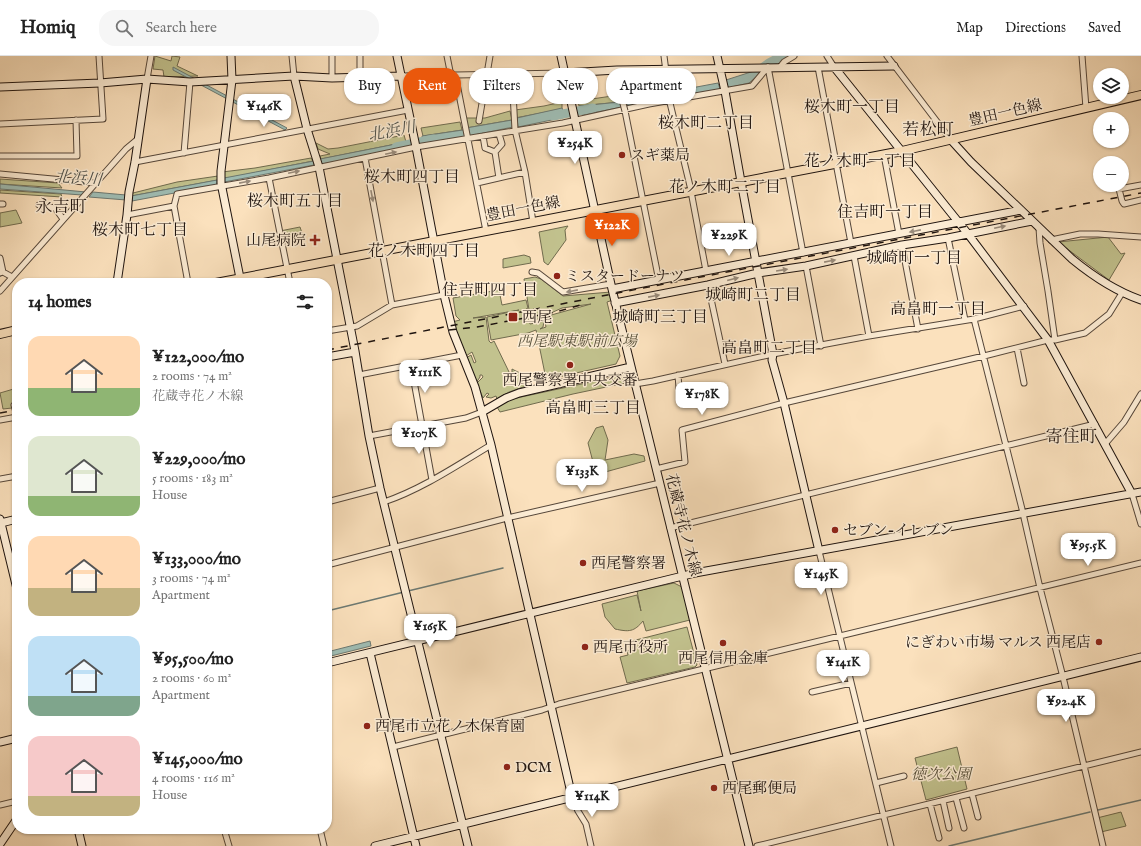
<!DOCTYPE html>
<html lang="en">
<head>
<meta charset="utf-8">
<style>
  body { margin:0; font-family:"IM FELL English","Noto Serif JP",serif; background:#f6f6f6; color:#222; height:100vh; display:flex; flex-direction:column; font-size:15px; white-space:nowrap }
  * { box-sizing:border-box; margin:0 }
  p { font-size:13px; color:#767676 }
  .icon { flex:none; width:22px; height:22px; fill:none; stroke:currentColor; stroke-width:2; stroke-linecap:round; stroke-linejoin:round }
  .map { position:relative; flex:1; overflow:hidden }
  .panel { position:absolute; left:12px; top:222px; width:320px; height:556px; display:flex; flex-direction:column; background:#fff; border-radius:16px; box-shadow:0 1px 3px #0004 }
  .panel>* { flex:none }
  .hud { position:absolute; left:344px; top:12px; width:380px; height:36px; display:flex; gap:8px }
  .tools { position:absolute; left:1093px; top:12px; display:grid; gap:8px }
  .tools a { display:grid; place-items:center; width:36px; height:36px; border-radius:50%; background:#fff; box-shadow:0 1px 3px #0004; font-size:20px }
  .price { position:absolute; translate:-50% -34px; padding:0 9px; border-radius:8px; background:#fff; color:#222; font-size:13px; line-height:26px; filter:drop-shadow(0 1px 2px #0008) }
  .price::after { content:''; position:absolute; left:50%; top:24px; width:12px; height:9px; margin-left:-6px; background:inherit; clip-path:polygon(0 0,100% 0,50% 100%) }
  .price.current { background:#ea580c; color:#fff }
  ul { padding:0; list-style:none }
  li { display:flex; align-items:center; gap:12px; height:100px; padding:0 16px }
  li span { display:grid; place-items:center; flex:none; width:112px; height:80px; border-radius:12px; color:#555 }
  li>.icon { margin-inline-start:auto }
  span .icon { width:48px; height:48px; fill:#fffc; stroke-width:1 }
  li b { font-size:17px }
  h2 { display:flex; justify-content:space-between; align-items:center; height:48px; padding:0 16px; font-size:17px }
  .tag { padding:0 14px; border-radius:16px; background:#fff; box-shadow:0 1px 3px #0004; font-size:14px; line-height:36px }
  .tag.current { background:#ea580c; color:#fff }
  header { display:flex; align-items:center; gap:24px; box-sizing:border-box; height:56px; padding:0 20px; background:#fff; border-bottom:1px solid #e0e0e0 }
  header strong { font-size:19px }
  nav { display:flex; gap:22px; margin-inline-start:auto; font-size:14px }
  .search { width:280px; height:36px; background:#f6f6f6; display:flex; align-items:center; gap:10px; box-sizing:border-box; padding:0 14px; border-radius:16px; color:#767676; font-size:15px }
  .map>svg:first-child { display:block }
</style>
</head>
<body>
<header>
<strong>Homiq</strong>
<div class="search"><svg class="icon" aria-label="search" viewBox="0 0 24 24"><circle cx="10" cy="10" r="6"/><path d="M15 15l6 6"/></svg>Search here</div>
<nav><a>Map</a><a>Directions</a><a>Saved</a></nav>
</header>
<div class="map">
<svg width="1141" height="790" viewBox="0 0 1141 790">
  <rect width="100%" height="100%" fill="#fbe1bd"/>
  <filter id="stains"><feTurbulence type="fractalNoise" baseFrequency=".005" numOctaves="4"/><feColorMatrix values="0 0 0 0 .2 0 0 0 0 .09 0 0 0 0 .02 0 0 0 .5 -.17"/></filter>
  <radialGradient id="worn" r=".72"><stop offset=".6" stop-color="#630" stop-opacity="0"/><stop offset="1" stop-color="#630" stop-opacity=".3"/></radialGradient>
  <path fill="#c2c28e" stroke="#706b4e" d="M155,0l16,5 1,-5 8,1 -3,9 21,10 -34,1 -1,-7 -10,-1z
    M667,32l1,5 -45,9v-7z
    M619,39l1,7 -41,4 -1,-5z
    M562,46v7l-47,9v-8l29,-4z
    M510,55l2,9 -46,8 -1,-10h20z
    M460,66l2,8 -39,6 -2,-8z
    M404,79l2,7 -85,17 -1,-3 10,-2 -12,-5 -2,-6 12,6 10,-1z
    M311,102l2,3 -90,18 -1,-7 33,-4z
    M218,120v4l-87,16v-5l2,2 44,-11z
    M0,123l58,4 4,5 -62,-4z
    M0,134l61,4 1,3 -62,-4z
    M16,154l6,13 -22,4v-14z
    M568,170l-3,4 1,10 -18,25 -4,-3 -5,-30z
    M300,171l3,9 -10,2 1,2h-10l-4,-9z
    M1108,181l13,17 4,-1 -16,27 -51,-38z
    M524,199l6,2 1,6 -28,5v-9z
    M535,221l6,2 22,17 48,-4 2,8 -6,2 13,54 -4,8 -62,14 -6,-1 -3,-3 -9,-44 -8,3 -37,7 -4,-23 32,-7 -46,8 13,-1 3,24 2,2 3,-2 16,33 2,-2v-3c9,5 12,4 16,13l-2,4 -17,6 -12,7 -1,-3 -5,2 -5,-1 3,-3 -2,-1 -4,5 -6,-15 6,-6 -1,-2h-2v2l-4,6 -10,-25 5,-3 3,8 2,-1 -4,-10 -6,4 -14,-34 8,-2 -4,-4 -3,-18 46,-8 3,15 24,-5 2,8 -2,1 4,15 14,-3 -1,6 -3,2 6,-2 -2,-10 47,-13 -29,4 -31,14 -7,-43z
    M623,319l7,7 -57,12 -73,18 -3,-5 15,-8z
    M17,332v13h-3l-2,7 -9,1 -3,-16z
    M603,370l5,14 -3,20 29,-6 10,2 1,5 -47,13 -5,-12 -5,-19 8,-15z
    M674,527l8,4 8,33 -44,11 -3,-10c-9,11 -14,11 -28,8l-10,-12 -3,-13 35,-9 4,16 -4,-20z
    M687,571l10,38 -2,2 -68,16 -7,-26 8,-2 -1,-4 3,-1 -2,-8z
    M957,691l10,42 -41,11 -11,-42z
    M1121,756l5,14 -25,6 -4,-14z"/>
  <path fill="#9fbdb4" stroke="#6c7972" d="M173,11l114,61 -2,2 -112,-60z
    M754,15l8,1 -13,11 -22,5 -1,-8z
    M718,27l2,6 -44,8 -1,-6z
    M668,37v4l-40,9 -1,-5z
    M620,46l2,5 -40,8 -2,-9z
    M562,52l4,9 -48,10 -1,-9z
    M512,64l1,7 -44,9 -3,-8z
    M463,74l2,7 -42,7 -1,-8z
    M406,86l1,6 -85,16 -2,-5z
    M314,105v4l-90,17v-4z
    M217,124v5l-85,16 -1,-5z
    M0,128l86,8 -4,3 -82,-6z
    M93,136l33,3v5l-37,-3z
    M370,585l1,5 -44,11v-5z"/>
  <g fill="none" stroke-linecap="round" stroke-linejoin="round">
    <path stroke="#6c7972" stroke-width="1.5" d="M0,220l2,-1
      M408,535l95,-23
      M327,555l77,-19
      M1098,754l43,-10
      M949,790l141,-34"/>
    <path stroke="#9fbdb4" stroke-width="9" d="M758,15l11,-8 13,-7
      M553,60l40,-8
      M396,91l38,-8"/>
    <g stroke="#56473a" stroke-width="7">
      <path id="street" d="M292,0l2,20
        M360,0v21
        M447,0l3,15 6,8 30,152
        M664,0l4,31
        M827,0l7,11
        M887,0l64,84
        M1082,0l4,52
        M768,11l35,186
        M818,11l33,176
        M779,12l5,-6 10,-6
        M617,14l4,26
        M512,18l3,56 10,42 8,50
        M402,20l163,-3
        M332,22v-22
        M147,23l4,-23
        M670,47l20,83 16,85
        M625,55l34,170
        M479,65l11,-65
        M0,68l103,-5 -4,-63
        M483,80l2,12 10,4
        M184,97l6,-71
        M884,99l15,79
        M0,100h77l-1,-36
        M365,102l27,147
        M135,106l273,-52
        M0,118l95,9
        M269,122l21,105
        M499,122l-4,-26 7,-8 -3,-10
        M477,127l48,-11
        M1141,129l-22,4 3,12 2,3 17,-4
        M0,148h3
        M39,149l16,3 8,11
        M127,159l47,-9
        M1039,172l1,15 8,48 7,49
        M948,182l17,82
        M1051,184l29,-6h18l43,3
        M902,189l16,84
        M854,200l15,80
        M0,202l3,14
        M806,210l15,80
        M532,216l6,1 25,19 48,-8
        M0,217l3,-1 9,5
        M188,227l-14,-77 3,-12 92,-16 147,-31 147,-24 86,-19 103,-18 16,-19
        M708,229l17,79
        M0,235l126,-142 12,-10
        M974,263l48,190 18,79 23,89 40,169
        M327,275l30,-5 35,-21 52,-10
        M1017,292l7,35
        M411,309l21,115
        M359,319l103,-20
        M678,319l1,13 3,7
        M635,328l18,-3 120,-27 96,-18 105,-17 50,-13
        M17,348l-3,1 3,11
        M0,364l17,-3
        M369,380l97,-18 16,-6
        M1105,388l19,-22 17,-28
        M656,413l29,-7 -3,-32 102,-27 200,-47 64,-16h7l30,-7 24,-19 13,-21
        M0,423l17,-3
        M1132,438l9,30
        M327,446l53,-14
        M384,446c38,-13 72,-36 107,-57
        M670,472l425,-104
        M819,495l72,295
        M327,509l180,-47 153,-35
        M812,636l39,-9
        M393,691l149,-37 17,-6 582,-141
        M876,727l28,-7
        M972,738l6,23
        M572,741l6,14 8,13 5,22
        M956,742l8,30
        M943,745l6,27
        M930,748l9,34
        M0,749l17,-4
        M224,773l5,17
        M320,773l4,17
        M757,790l384,-94"/>
    </g>
    <g stroke="#1f140f" stroke-width="9">
      <path id="secondary" d="M231,0l1,24 -11,91v12l19,95 -4,4
        M397,0l19,91 28,148 9,37 22,55 16,58 81,352
        M561,0l51,233 137,557
        M717,0l8,35 15,85 33,178 -1,6 12,43 35,148
        M834,11l134,167 80,106 84,154
        M565,17l52,-3 277,-4
        M294,20l13,53 12,38 36,184 14,85 11,52 88,358
        M0,31l100,-4 47,-4 43,3 104,-6 38,2 70,-2
        M951,84l20,22 101,97c22,18 43,32 69,41
        M117,227l10,-68 2,-23 6,-30 12,-83
        M612,233l409,-79
        M615,247l93,-18 50,-12 48,-7 96,-21 46,-7 84,-17
        M327,301l28,-5
        M482,356l24,-14 13,-5 112,-26
        M0,463l17,70
        M1,467l16,-4
        M370,597l46,193
        M327,607l368,-90 446,-81
        M0,686l17,-4
        M78,773l4,17
        M0,788l17,-25
        M375,790l766,-189"/>
    </g>
    <g stroke="#1f140f" stroke-width="10">
      <path id="primary" d="M216,227l686,-132 239,-56
        M0,278l17,-4"/>
    </g>
    <use href="#street" stroke="#fcecd4" stroke-width="5"/>
    <use href="#secondary" stroke="#fcecd4" stroke-width="7"/>
    <use href="#primary" stroke="#fbe1bd" stroke-width="8"/>
    <path stroke="#1f140f" stroke-width="1.5" stroke-dasharray="7 7" stroke-linecap="butt" d="M449,274l28,-3 79,-15 28,-8
      M327,294l311,-61 503,-96
      M0,357l17,-3"/>
    <g stroke="#56473a" stroke-width="7" stroke-linecap="butt">
      <path id="street-bridge" d="M668,31l2,16
        M621,40l4,15"/>
    </g>
    <use href="#street-bridge" stroke="#fcecd4" stroke-width="5"/>
  </g>
  <defs><path id="oneway-solid" d="M-6-.8H1V-3.2L6.5 0L1 3.2V.8H-6Z"/></defs>
  <g fill="#998b7b">
    <use href="#oneway-solid" transform="translate(391 97) rotate(-12)"/>
    <use href="#oneway-solid" transform="translate(294 116) rotate(-12)"/>
    <use href="#oneway-solid" transform="translate(245 126) rotate(-11)"/>
    <use href="#oneway-solid" transform="translate(372 140) rotate(79)"/>
    <use href="#oneway-solid" transform="translate(1000 171) rotate(-12)"/>
    <use href="#oneway-solid" transform="translate(915 175) rotate(169)"/>
    <use href="#oneway-solid" transform="translate(830 205) rotate(-11)"/>
    <use href="#oneway-solid" transform="translate(782 214) rotate(-9)"/>
    <use href="#oneway-solid" transform="translate(733 223) rotate(-14)"/>
    <use href="#oneway-solid" transform="translate(572 235) rotate(169)"/>
    <use href="#oneway-solid" transform="translate(654 240) rotate(-11)"/>
  </g>
  <g fill="#8f2418" stroke="#fcecd4" stroke-width="1.5">
    <circle cx="622" cy="99" r="4"/>
    <path d="M313 178h4v4h4v4h-4v4h-4v-4h-4v-4h4z"/>
    <circle cx="557" cy="220" r="4"/>
    <rect x="508" y="256" width="10" height="10" rx="2"/>
    <circle cx="570" cy="309" r="4"/>
    <circle cx="835" cy="474" r="4"/>
    <circle cx="583" cy="507" r="4"/>
    <circle cx="1099" cy="586" r="4"/>
    <circle cx="723" cy="587" r="4"/>
    <circle cx="585" cy="591" r="4"/>
    <circle cx="367" cy="670" r="4"/>
    <circle cx="507" cy="711" r="4"/>
    <circle cx="714" cy="732" r="4"/>
  </g>
  <g text-anchor="middle" dominant-baseline="central" stroke-width="3" stroke-linejoin="round" paint-order="stroke">
    <g font-size="15" fill="#1f140f" stroke="#fcecd4">
      <text transform="translate(1005 57) rotate(-13)">豊田一色線</text>
      <text transform="translate(523 153) rotate(-11)">豊田一色線</text>
      <text transform="translate(683 469) rotate(76)">花蔵寺花ノ木線</text>
    </g>
    <g font-size="15" fill="#1f140f" stroke="#fcecd4" text-anchor="start">
      <text x="630" y="99">スギ薬局</text>
      <text x="306" y="184" text-anchor="end">山尾病院</text>
      <text x="565" y="220">ミスタードーナツ</text>
      <text x="522" y="261">西尾</text>
      <text x="570" y="324" text-anchor="middle">西尾警察署中央交番</text>
      <text x="843" y="474">セブン-イレブン</text>
      <text x="591" y="507">西尾警察署</text>
      <text x="1091" y="586" text-anchor="end">にぎわい市場 マルス 西尾店</text>
      <text x="593" y="591">西尾市役所</text>
      <text x="723" y="602" text-anchor="middle">西尾信用金庫</text>
      <text x="375" y="670">西尾市立花ノ木保育園</text>
      <text x="515" y="711">DCM</text>
      <text x="722" y="732">西尾郵便局</text>
    </g>
    <g font-size="15" font-style="italic" fill="#58513b" stroke="#fcecd4">
      <text x="577" y="285">西尾駅東駅前広場</text>
      <text x="941" y="718">徳次公園</text>
    </g>
    <g font-size="16" fill="#1f140f" stroke="#fcecd4">
      <text x="852" y="52">桜木町一丁目</text>
      <text x="706" y="68">桜木町二丁目</text>
      <text x="860" y="106">花ノ木町一丁目</text>
      <text x="412" y="122">桜木町四丁目</text>
      <text x="725" y="132">花ノ木町二丁目</text>
      <text x="295" y="146">桜木町五丁目</text>
      <text x="885" y="157">住吉町一丁目</text>
      <text x="140" y="175">桜木町七丁目</text>
      <text x="424" y="196">花ノ木町四丁目</text>
      <text x="914" y="203">城崎町一丁目</text>
      <text x="490" y="235">住吉町四丁目</text>
      <text x="753" y="240">城崎町二丁目</text>
      <text x="938" y="254">高畠町一丁目</text>
      <text x="660" y="262">城崎町三丁目</text>
      <text x="769" y="293">高畠町二丁目</text>
      <text x="593" y="353">高畠町三丁目</text>
    </g>
    <g font-size="16" font-style="italic" fill="#4c4f49" stroke="#fcecd4">
      <text transform="translate(392 76) rotate(-11)">北浜川</text>
      <text transform="translate(78 123) rotate(5)">北浜川</text>
    </g>
    <g font-size="17" fill="#1f140f" stroke="#fcecd4">
      <text x="928" y="74">若松町</text>
      <text x="61" y="151">永吉町</text>
      <text x="1071" y="381">寄住町</text>
    </g>
  </g>
  <rect width="100%" height="100%" filter="url(#stains)"/>
  <rect width="100%" height="100%" fill="url(#worn)"/>
</svg>
<div class="tools">
<a><svg class="icon" aria-label="layers" viewBox="0 0 24 24"><path d="M12 4l9 5-9 5-9-5zM3 14l9 5 9-5"/></svg></a>
<a>+</a>
<a>−</a>
</div>
<b class="price" style="left:264px;top:72px">¥146K</b>
<b class="price" style="left:575px;top:109px">¥254K</b>
<b class="price current" style="left:612px;top:191px">¥122K</b>
<b class="price" style="left:729px;top:201px">¥229K</b>
<b class="price" style="left:425px;top:338px">¥111K</b>
<b class="price" style="left:702px;top:360px">¥178K</b>
<b class="price" style="left:419px;top:399px">¥107K</b>
<b class="price" style="left:582px;top:437px">¥133K</b>
<b class="price" style="left:1088px;top:511px">¥95.5K</b>
<b class="price" style="left:821px;top:540px">¥145K</b>
<b class="price" style="left:430px;top:592px">¥165K</b>
<b class="price" style="left:843px;top:628px">¥141K</b>
<b class="price" style="left:1066px;top:667px">¥92.4K</b>
<b class="price" style="left:592px;top:762px">¥114K</b>
<div class="hud">
<a class="tag">Buy</a>
<a class="tag current">Rent</a>
<a class="tag">Filters</a>
<a class="tag">New</a>
<a class="tag">Apartment</a>
</div>
<section class="panel">
<h2>14 homes<svg class="icon" aria-label="filters" viewBox="0 0 24 24"><path d="M4 7h16M4 17h16"/><circle cx="9" cy="7" r="2"/><circle cx="15" cy="17" r="2"/></svg></h2>
<ul>
<li><span style="background:linear-gradient(#ffd9b3 65%,#8fb573 0)"><svg class="icon" aria-label="home" viewBox="0 0 24 24"><path d="M3 11l9-7 9 7M6 9v11h12V9"/></svg></span><div><b>¥122,000/mo</b><p>2 rooms · 74 m²</p><p>花蔵寺花ノ木線</p></div></li>
<li><span style="background:linear-gradient(#dfe7d0 75%,#8fb573 0)"><svg class="icon" aria-label="home" viewBox="0 0 24 24"><path d="M3 11l9-7 9 7M6 9v11h12V9"/></svg></span><div><b>¥229,000/mo</b><p>5 rooms · 183 m²</p><p>House</p></div></li>
<li><span style="background:linear-gradient(#ffd9b3 65%,#c2b280 0)"><svg class="icon" aria-label="home" viewBox="0 0 24 24"><path d="M3 11l9-7 9 7M6 9v11h12V9"/></svg></span><div><b>¥133,000/mo</b><p>3 rooms · 74 m²</p><p>Apartment</p></div></li>
<li><span style="background:linear-gradient(#bfe0f5 75%,#7fa58c 0)"><svg class="icon" aria-label="home" viewBox="0 0 24 24"><path d="M3 11l9-7 9 7M6 9v11h12V9"/></svg></span><div><b>¥95,500/mo</b><p>2 rooms · 60 m²</p><p>Apartment</p></div></li>
<li><span style="background:linear-gradient(#f6c9c9 75%,#c2b280 0)"><svg class="icon" aria-label="home" viewBox="0 0 24 24"><path d="M3 11l9-7 9 7M6 9v11h12V9"/></svg></span><div><b>¥145,000/mo</b><p>4 rooms · 116 m²</p><p>House</p></div></li>
</ul>
</section>
</div>
</body>
</html>
